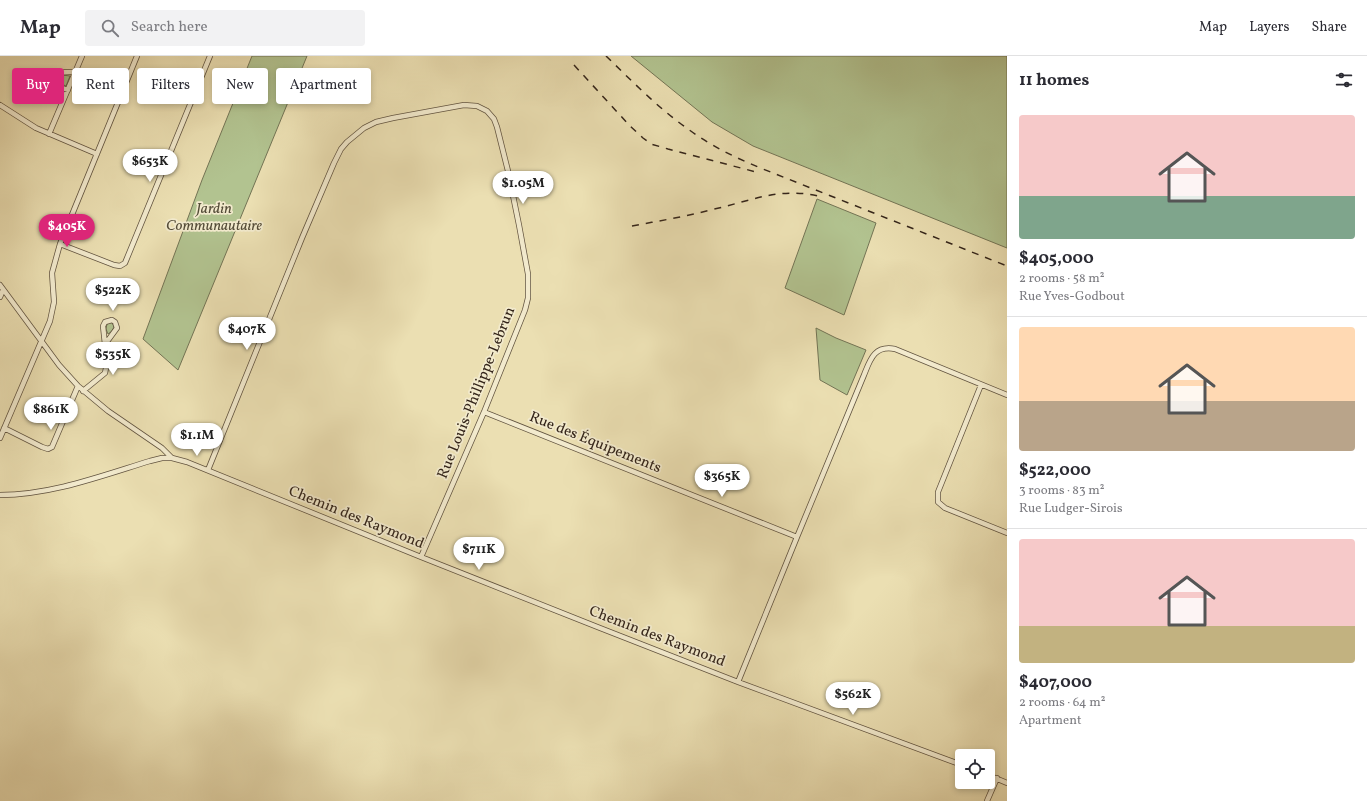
<!DOCTYPE html>
<html lang="en">
<head>
<meta charset="utf-8">
<style>
  body { margin:0; font-family:Vollkorn,serif; background:#f2f2f3; color:#2b2b33; height:100vh; display:flex; flex-direction:column; font-size:15px; white-space:nowrap }
  * { box-sizing:border-box; margin:0 }
  p { font-size:13px; color:#7c7c81 }
  .icon { flex:none; width:22px; height:22px; fill:none; stroke:currentColor; stroke-width:2; stroke-linecap:round; stroke-linejoin:round }
  .map { position:relative; flex:1; overflow:hidden }
  .side { display:flex; flex-direction:column; background:#fff; width:360px }
  .side>* { flex:none }
  .guide { position:absolute; left:12px; top:12px; width:380px; height:36px; display:flex; gap:8px }
  .tools { position:absolute; left:955px; top:693px; display:grid; gap:8px }
  .tools a { display:grid; place-items:center; width:40px; height:40px; border-radius:4px; background:#fff; box-shadow:0 2px 6px #0003; font-size:20px }
  .price { position:absolute; translate:-50% -34px; padding:0 9px; border-radius:14px; background:#fff; color:#222; font-size:13px; line-height:26px; filter:drop-shadow(0 1px 2px #0008) }
  .price::after { content:''; position:absolute; left:50%; top:24px; width:12px; height:9px; margin-left:-6px; background:inherit; clip-path:polygon(0 0,100% 0,50% 100%) }
  .price.active { background:#db2777; color:#fff }
  ul { padding:0; list-style:none }
  li { display:grid; align-content:center; gap:8px; height:212px; padding:0 12px }
  li+li { border-top:1px solid #e1e1e2 }
  li span { display:grid; place-items:center; height:124px; border-radius:4px; color:#555 }
  li>.icon { margin-inline-start:auto }
  span .icon { width:72px; height:72px; fill:#fffc; stroke-width:1 }
  li b { font-size:17px }
  h2 { display:flex; justify-content:space-between; align-items:center; height:48px; padding:0 12px; font-size:17px }
  .pill { padding:0 14px; border-radius:4px; background:#fff; box-shadow:0 2px 6px #0003; font-size:14px; line-height:36px }
  .pill.active { background:#db2777; color:#fff }
  header { display:flex; align-items:center; gap:24px; box-sizing:border-box; height:56px; padding:0 20px; background:#fff; border-bottom:1px solid #e1e1e2 }
  header strong { font-size:19px }
  nav { display:flex; gap:22px; margin-inline-start:auto; font-size:14px }
  .search { width:280px; height:36px; background:#f2f2f3; display:flex; align-items:center; gap:10px; box-sizing:border-box; padding:0 14px; border-radius:4px; color:#7c7c81; font-size:15px }
  main { display:flex; flex:1; min-height:0 }
  .map>svg:first-child { display:block }
</style>
</head>
<body>
<header>
<strong>Map</strong>
<div class="search"><svg class="icon" aria-label="search" viewBox="0 0 24 24"><circle cx="10" cy="10" r="6"/><path d="M15 15l6 6"/></svg>Search here</div>
<nav><a>Map</a><a>Layers</a><a>Share</a></nav>
</header>
<main>
<div class="map">
<svg width="1007" height="745" viewBox="0 0 1007 745">
  <rect width="100%" height="100%" fill="#ebdfb2"/>
  <filter id="stains"><feTurbulence type="fractalNoise" baseFrequency=".005" numOctaves="4"/><feColorMatrix values="0 0 0 0 .2 0 0 0 0 .09 0 0 0 0 .02 0 0 0 .5 -.17"/></filter>
  <radialGradient id="worn" r=".72"><stop offset=".6" stop-color="#630" stop-opacity="0"/><stop offset="1" stop-color="#630" stop-opacity=".3"/></radialGradient>
  <path fill="#b2c390" stroke="#737455" d="M252,0h55l-129,314 -35,-31 59,-159z
    M631,0h376v192l-254,-102 -41,-24z
    M62,19l8,1 -4,10 -11,-5 1,-3z
    M817,143l59,24 -32,92 -59,-27z
    M112,266l2,5 -2,4 -4,3 -2,-5 1,-5z
    M816,272l20,10 30,12 -19,45 -27,-15z"/>
  <g fill="none" stroke-linecap="round" stroke-linejoin="round">
    <g stroke="#625440" stroke-width="6">
      <path id="minor" d="M68,34l-14,-5 -3,-3v-4c7,-7 15,-6 24,-6
        M0,49l36,23 61,26
        M49,78l33,-78
        M60,188l54,21 6,1 5,-3 85,-207
        M0,229l59,80 19,21 30,25 54,37 10,10 15,4 234,95 179,71 138,54 224,83
        M0,241l3,-7
        M981,329l-43,107v10l7,6 62,25
        M83,335l22,-18 2,-10 -4,-37 2,-4 7,-2 3,2 2,6 -11,15
        M484,356l313,125 -59,145
        M4,372l38,19 6,2 4,-2 26,-61
        M0,382l50,-117 4,-19 -2,-29 8,-29 77,-188
        M208,414l94,-232 32,-75 7,-14 6,-7 17,-14 12,-6 17,-4 71,-13 13,1 10,5 7,8 3,8 11,44 11,54 9,49v24l-3,12 -41,102 -63,145
        M0,439c51,0 101,-19 150,-34l12,-3h10
        M797,481l67,-162c6,-15 10,-30 31,-26l112,46
        M988,719l19,8
        M987,745l10,-23"/>
    </g>
    <use href="#minor" stroke="#f2eacd" stroke-width="4.5"/>
    <path stroke="#34251a" stroke-width="1.5" stroke-dasharray="7 7" stroke-linecap="butt" d="M606,0c26,25 52,52 82,73 23,17 48,29 75,40l244,97
      M574,9l56,61 13,12 8,6 17,5 92,24
      M632,170c26,-5 52,-9 78,-16 42,-9 69,-24 113,-13"/>
  </g>
  <g text-anchor="middle" dominant-baseline="central" stroke-width="3.5" stroke-linejoin="round" paint-order="stroke">
    <g font-size="15" font-style="italic" fill="#544c38" stroke="#f2eacd">
      <text x="214" y="153">Jardin<tspan x="214" dy="17">Communautaire</tspan></text>
    </g>
    <g font-size="15" fill="#34251a" stroke="#f2eacd">
      <text transform="translate(477 337) rotate(-68)">Rue Louis-Phillippe-Lebrun</text>
      <text transform="translate(595 387) rotate(22)">Rue des Équipements</text>
      <text transform="translate(356 462) rotate(22)">Chemin des Raymond</text>
      <text transform="translate(657 581) rotate(21)">Chemin des Raymond</text>
    </g>
  </g>
  <rect width="100%" height="100%" filter="url(#stains)"/>
  <rect width="100%" height="100%" fill="url(#worn)"/>
</svg>
<div class="tools">
<a><svg class="icon" aria-label="locate" viewBox="0 0 24 24"><circle cx="12" cy="12" r="6"/><path d="M12 2v4M12 18v4M2 12h4M18 12h4"/></svg></a>
</div>
<b class="price" style="left:150px;top:127px">$653K</b>
<b class="price" style="left:523px;top:149px">$1.05M</b>
<b class="price active" style="left:67px;top:192px">$405K</b>
<b class="price" style="left:113px;top:256px">$522K</b>
<b class="price" style="left:247px;top:295px">$407K</b>
<b class="price" style="left:113px;top:320px">$535K</b>
<b class="price" style="left:51px;top:375px">$861K</b>
<b class="price" style="left:197px;top:401px">$1.1M</b>
<b class="price" style="left:722px;top:442px">$365K</b>
<b class="price" style="left:479px;top:515px">$711K</b>
<b class="price" style="left:853px;top:660px">$562K</b>
<div class="guide">
<a class="pill active">Buy</a>
<a class="pill">Rent</a>
<a class="pill">Filters</a>
<a class="pill">New</a>
<a class="pill">Apartment</a>
</div>
</div>
<section class="side">
<h2>11 homes<svg class="icon" aria-label="filters" viewBox="0 0 24 24"><path d="M4 7h16M4 17h16"/><circle cx="9" cy="7" r="2"/><circle cx="15" cy="17" r="2"/></svg></h2>
<ul>
<li><span style="background:linear-gradient(#f6c9c9 65%,#7fa58c 0)"><svg class="icon" aria-label="home" viewBox="0 0 24 24"><path d="M3 11l9-7 9 7M6 9v11h12V9"/></svg></span><div><b>$405,000</b><p>2 rooms · 58 m²</p><p>Rue Yves-Godbout</p></div></li>
<li><span style="background:linear-gradient(#ffd9b3 60%,#b9a48a 0)"><svg class="icon" aria-label="home" viewBox="0 0 24 24"><path d="M3 11l9-7 9 7M6 9v11h12V9"/></svg></span><div><b>$522,000</b><p>3 rooms · 83 m²</p><p>Rue Ludger-Sirois</p></div></li>
<li><span style="background:linear-gradient(#f6c9c9 70%,#c2b280 0)"><svg class="icon" aria-label="home" viewBox="0 0 24 24"><path d="M3 11l9-7 9 7M6 9v11h12V9"/></svg></span><div><b>$407,000</b><p>2 rooms · 64 m²</p><p>Apartment</p></div></li>
</ul>
</section>
</main>
</body>
</html>
